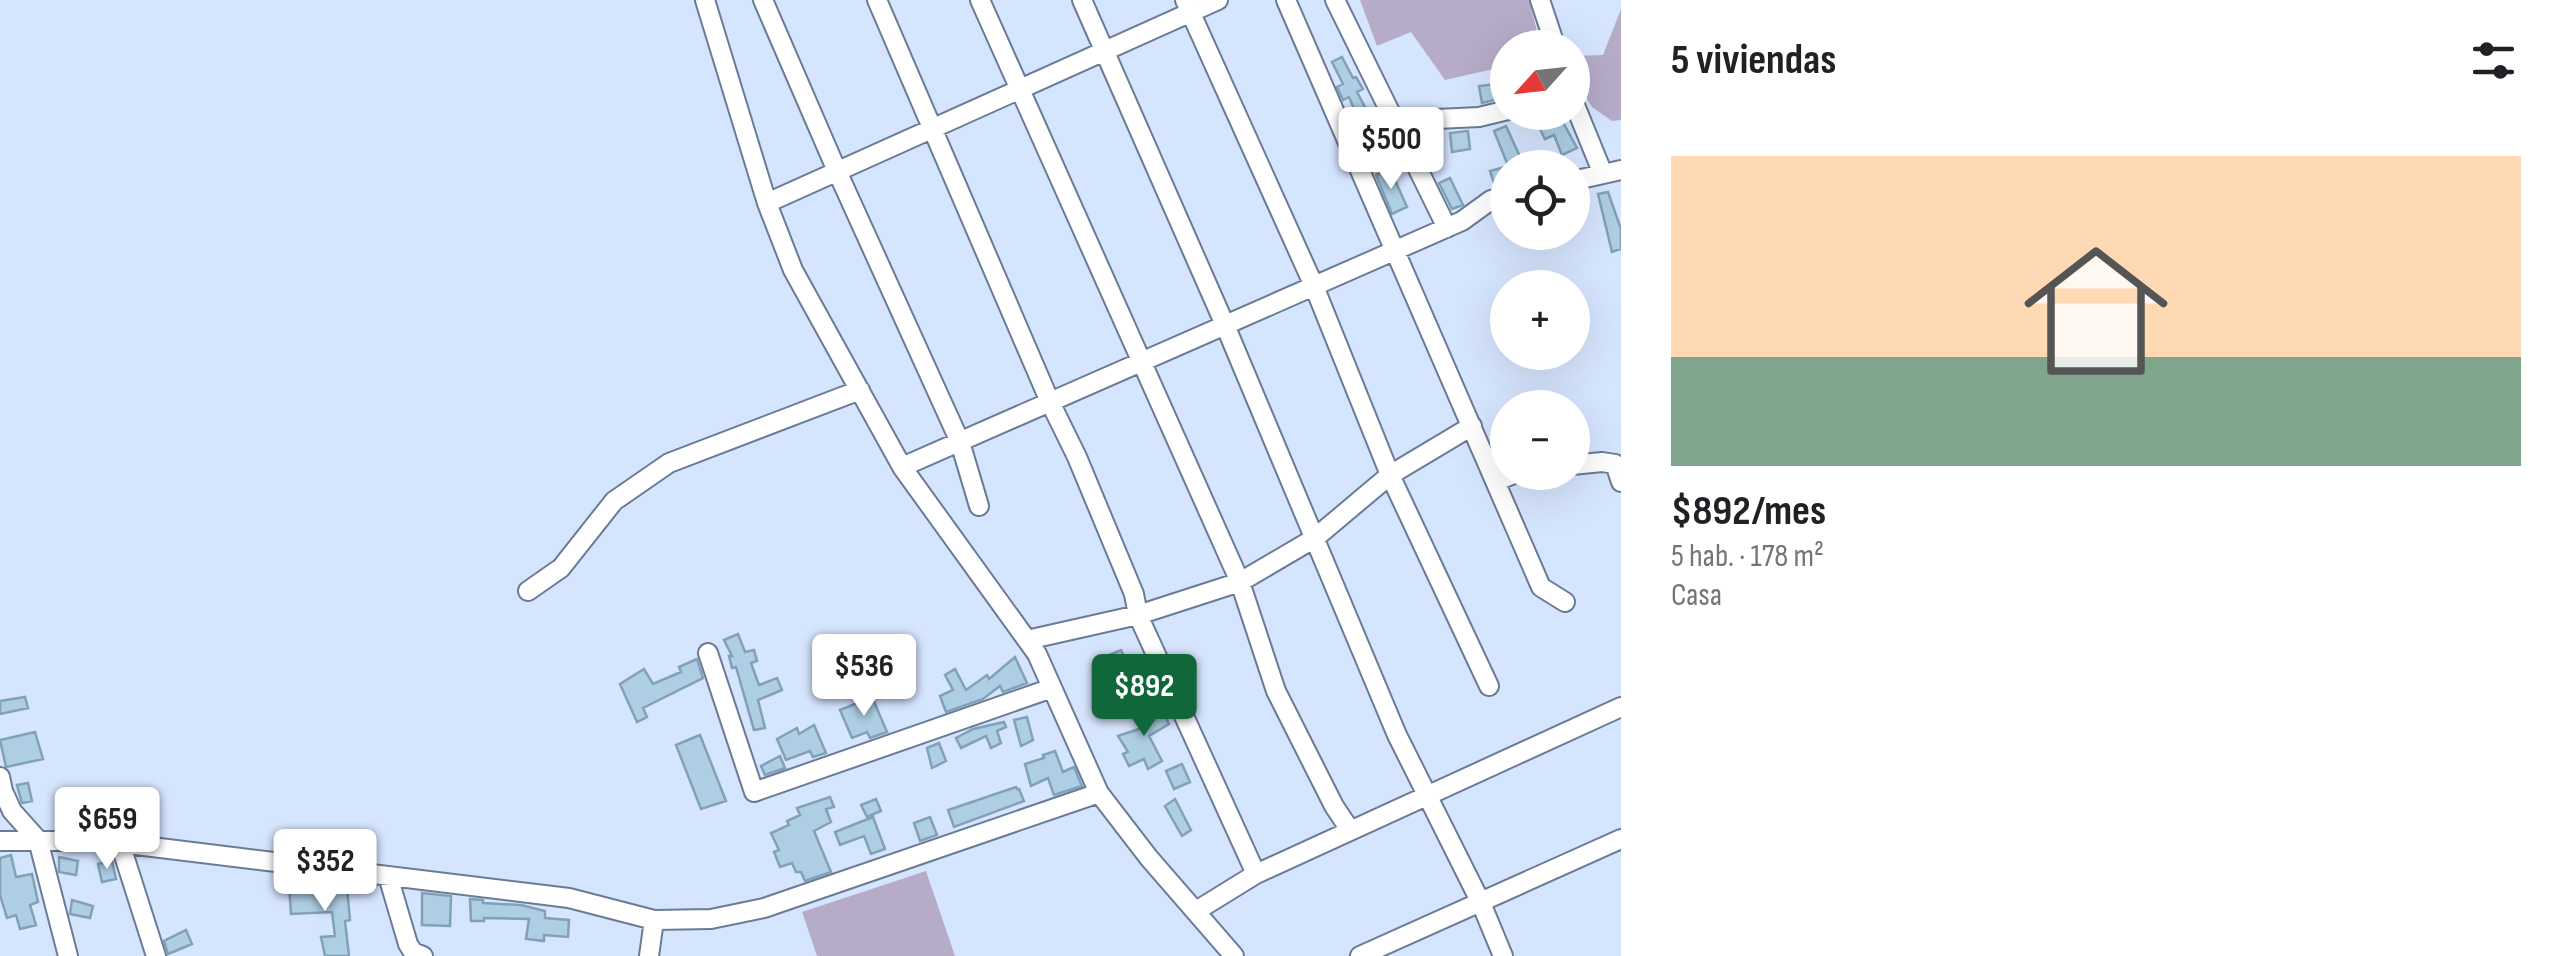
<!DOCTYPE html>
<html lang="es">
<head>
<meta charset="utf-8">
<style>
  body { margin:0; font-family:"Sofia Sans Condensed",sans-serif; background:#f6f6f6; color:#202124; height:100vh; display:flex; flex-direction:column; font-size:38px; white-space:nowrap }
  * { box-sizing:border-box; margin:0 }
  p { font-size:32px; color:#757577 }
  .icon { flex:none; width:55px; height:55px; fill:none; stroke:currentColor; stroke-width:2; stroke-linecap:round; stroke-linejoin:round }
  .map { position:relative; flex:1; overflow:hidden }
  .details { display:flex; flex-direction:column; background:#fff; width:950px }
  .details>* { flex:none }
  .needle { width:65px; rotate:243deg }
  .tools { position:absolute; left:1490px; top:30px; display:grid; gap:20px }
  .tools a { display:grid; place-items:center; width:100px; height:100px; border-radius:50%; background:#fff; box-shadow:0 10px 40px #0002; font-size:50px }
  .price { position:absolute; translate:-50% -85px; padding:0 22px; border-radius:10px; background:#fff; color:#222; font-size:32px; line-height:65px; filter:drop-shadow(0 2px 5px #0008) }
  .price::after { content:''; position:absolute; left:50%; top:60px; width:30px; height:22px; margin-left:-15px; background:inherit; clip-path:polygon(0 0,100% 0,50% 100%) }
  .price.selected { background:#106739; color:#fff }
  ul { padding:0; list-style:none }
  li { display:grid; align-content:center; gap:20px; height:530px; padding:0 50px }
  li+li { border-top:2px solid #e0e0e0 }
  li span { display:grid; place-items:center; height:310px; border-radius:0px; color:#555 }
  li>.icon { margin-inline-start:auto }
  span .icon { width:180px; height:180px; fill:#fffc; stroke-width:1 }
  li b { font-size:42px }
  h2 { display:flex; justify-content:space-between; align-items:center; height:120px; padding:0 50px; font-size:42px }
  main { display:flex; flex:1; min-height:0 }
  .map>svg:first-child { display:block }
</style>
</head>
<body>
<main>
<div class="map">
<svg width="1621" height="956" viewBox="0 0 1621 956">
  <rect width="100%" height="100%" fill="#d6e5fe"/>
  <path fill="#b7acc8" d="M1360,0h169l12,47 -33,1 -1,18 -62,14 -34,-48 -34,14z
    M1621,9v111l-9,1 -20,-14 -12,-19 -7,-2v-30l30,-1z
    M926,871l29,85h-138l-15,-44z"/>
  <path fill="#aecee4" stroke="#82a1b7" stroke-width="2.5" d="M1342,57l11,21 3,-1 7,12 -6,3 16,30 6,-5 6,12 -7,3 8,15 -18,10 -4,-9 2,-1 -9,-16 5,-3 -13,-31 -6,3 -6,-13 6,-3 -11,-22z
    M1508,80v13l-14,6v1l-12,3 -3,-17 18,-2z
    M1559,115l18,33 -15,7 -8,-20 -9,4 -7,-14z
    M1506,126l16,35 16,-5 4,12h-33l-15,-37z
    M1468,131l2,18 -18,3 -2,-19z
    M1508,166v18l-13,2 -5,-15z
    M1390,169l17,38 -15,7 -16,-39z
    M1450,178l13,27 -11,4 -13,-26z
    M1608,192l13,37v20l-9,3 -14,-58z
    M738,634l7,18 9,-2 3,11 -6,2 8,22 18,-7 5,12 -24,10 7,28 -11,2 -18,-63 -4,1 -3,-12h3l-8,-16z
    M1121,650l8,17 -22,13 -10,-20z
    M1015,657l12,26 -24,9 -3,-6 -17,13 -37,13 -6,-16 13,-6 -8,-15 10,-6 11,21 21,-15 2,4z
    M697,659l6,19 -60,30 4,9 -10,5 -17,-38 24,-15 9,15 28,-12 -2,-5z
    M25,697l3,11 -28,6v-13z
    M872,697l15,35 -17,6 -3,-6 -15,6 -12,-28z
    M1161,707l8,17 -20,12 13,25 -14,8 -4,-10 -15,7 -6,-12 5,-2 -10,-16 27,-9 -7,-11z
    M1027,717l6,23 -12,6 -7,-26z
    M1004,722l2,5 -9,4 4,12 -10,5 -5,-12 -25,12 -5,-10 17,-9z
    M814,725l12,28 -13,4 -3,-6 -24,9 -9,-21 20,-11 2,6z
    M35,732l8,27 -37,8 -6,-27z
    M700,735l26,66 -25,8 -25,-64z
    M939,743l7,18 -14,7 -5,-20z
    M1055,751l8,21 11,-5 8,19 -28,9 -6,-17 -17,8 -6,-22 19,-6 -1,-3z
    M780,756l5,12 -20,7 -4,-9z
    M1182,764l8,18 -16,7 -8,-18z
    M28,783l4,18 -10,2 -5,-18z
    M1016,787l1,2h2l5,12 -70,26 -6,-17z
    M830,797l4,10 -8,2 5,13 -17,9 17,41 -26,9 -4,-9h-5l-4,-9 -12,4 -6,-15 5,-2 -8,-17 18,-8 -2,-4 13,-6 -3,-7z
    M876,799l5,12 -14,6 -6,-12z
    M1175,799l16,31 -9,6 -17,-30z
    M873,817l12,32 -14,5 -7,-18 -24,9 -5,-13z
    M930,817l7,18 -17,6 -6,-18z
    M11,855l5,22 16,-3 6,28 -8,3 6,20 -16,4 -4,-14 -9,3 -7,-23v-37z
    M59,857l19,4 -2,14 -17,-3z
    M112,861l4,18 -14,3 -4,-18z
    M289,886h28l1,9 29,-7 3,32 -5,1 4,35h-24l-4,-19 14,-1 -3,-24 -41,2z
    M422,893l29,3 -1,30 -28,-1z
    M470,899l13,1v3l38,2 24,6v7l24,2 -1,17 -24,-2v6l-18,-2 3,-20 -45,-1v3h-13z
    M72,900l21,6 -3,12 -20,-4z
    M186,930l6,14 -24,10 -4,-13z"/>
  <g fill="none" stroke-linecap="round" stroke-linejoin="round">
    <g stroke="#6a7b96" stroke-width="22">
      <path id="minor" d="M705,0l62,203 26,67 109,197 135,187 62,139 50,65 85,98
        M763,0l74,171 123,271 19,64
        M877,0l173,402 27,55 57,137 4,21 118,259
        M980,0l260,582 36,109 58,115 16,24
        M1082,0l143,325 172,410 84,168 22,53
        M1185,0l129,286 76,189 99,211
        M1286,0l255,587 24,15
        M1335,0l112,228
        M1540,0l16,48
        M1572,98l31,76
        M1394,121l85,-4 29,-7
        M1572,181l49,-11
        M767,203l451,-203
        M1572,465l30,-3 13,2 6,18
        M902,467l560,-246 29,-21 17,-4
        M1496,481l23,-9
        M528,591l33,-23 53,-67 55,-38 191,-73
        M1027,640l111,-25 102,-33 75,-44 75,-63 82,-49
        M708,653l46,139 298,-104
        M0,777l3,14 9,20 26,29 30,116
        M0,841h103l466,57 85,22 57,-1 53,-11 335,-115
        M120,843l36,113
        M388,876l20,68 5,8 10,4
        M1196,911l60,-37 365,-167
        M649,956l5,-36
        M1360,956l261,-117"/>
    </g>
    <use href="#minor" stroke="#fff" stroke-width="18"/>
  </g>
</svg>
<div class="tools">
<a><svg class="needle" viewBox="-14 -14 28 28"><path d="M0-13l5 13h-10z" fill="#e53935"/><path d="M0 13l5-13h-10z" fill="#757577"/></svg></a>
<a><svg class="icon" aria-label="locate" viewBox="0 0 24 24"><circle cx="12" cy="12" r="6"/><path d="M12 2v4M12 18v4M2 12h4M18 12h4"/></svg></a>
<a>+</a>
<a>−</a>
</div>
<b class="price" style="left:1391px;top:192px">$500</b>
<b class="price" style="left:864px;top:719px">$536</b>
<b class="price selected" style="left:1144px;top:739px">$892</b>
<b class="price" style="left:107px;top:872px">$659</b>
<b class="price" style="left:325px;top:914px">$352</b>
</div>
<section class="details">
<h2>5 viviendas<svg class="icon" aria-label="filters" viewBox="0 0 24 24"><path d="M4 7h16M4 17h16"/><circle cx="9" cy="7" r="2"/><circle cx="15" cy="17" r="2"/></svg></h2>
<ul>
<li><span style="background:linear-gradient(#ffd9b3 65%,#7fa58c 0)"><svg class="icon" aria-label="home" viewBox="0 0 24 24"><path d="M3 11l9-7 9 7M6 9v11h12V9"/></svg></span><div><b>$892/mes</b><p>5 hab. · 178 m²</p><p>Casa</p></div></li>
</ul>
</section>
</main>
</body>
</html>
